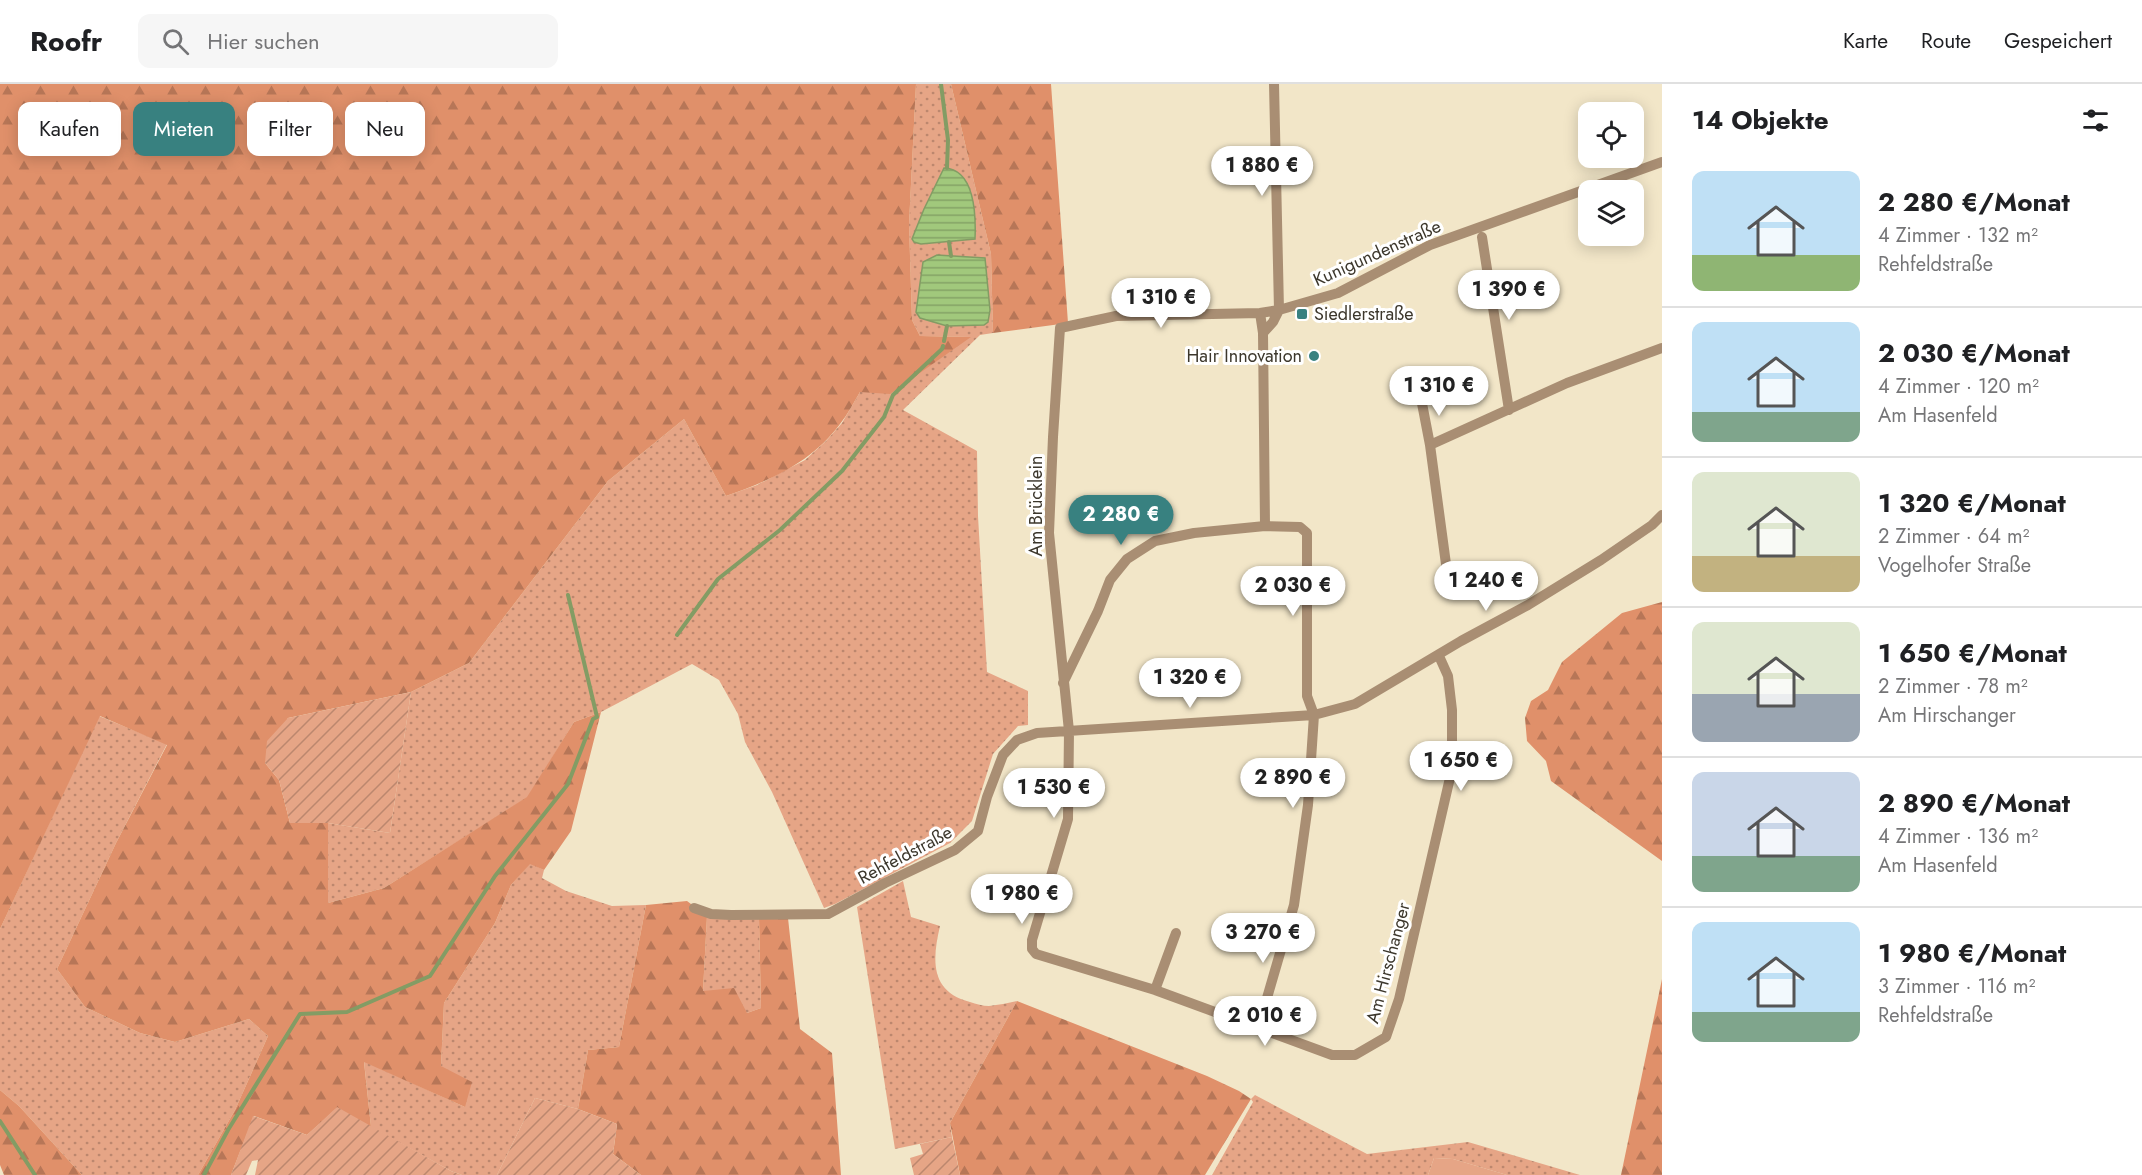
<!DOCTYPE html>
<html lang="de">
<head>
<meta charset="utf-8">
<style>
  body { margin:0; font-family:Jost,sans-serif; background:#f6f6f6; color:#202124; height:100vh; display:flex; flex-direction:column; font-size:22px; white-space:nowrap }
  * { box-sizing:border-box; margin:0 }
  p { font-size:20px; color:#757577 }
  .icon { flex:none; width:33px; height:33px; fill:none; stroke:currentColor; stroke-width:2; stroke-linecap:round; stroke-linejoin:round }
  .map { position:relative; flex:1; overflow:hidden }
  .drawer { display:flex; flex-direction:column; background:#fff; width:480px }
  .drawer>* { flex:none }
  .top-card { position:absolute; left:18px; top:18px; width:570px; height:54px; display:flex; gap:12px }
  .tools { position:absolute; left:1578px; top:18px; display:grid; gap:12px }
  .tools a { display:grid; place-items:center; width:66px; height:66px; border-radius:12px; background:#fff; box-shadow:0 3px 15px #0003; font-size:30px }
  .price { position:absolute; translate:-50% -51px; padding:0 14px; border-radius:21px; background:#fff; color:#222; font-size:20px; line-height:39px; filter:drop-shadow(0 2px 3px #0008) }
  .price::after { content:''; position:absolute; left:50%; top:36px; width:18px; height:14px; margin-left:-9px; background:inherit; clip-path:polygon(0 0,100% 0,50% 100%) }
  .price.active { background:#388180; color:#fff }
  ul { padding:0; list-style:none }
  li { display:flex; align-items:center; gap:18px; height:150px; padding:0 30px }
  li+li { border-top:2px solid #e0e0e0 }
  li span { display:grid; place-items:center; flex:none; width:168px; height:120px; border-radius:12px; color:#555 }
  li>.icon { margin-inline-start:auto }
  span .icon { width:72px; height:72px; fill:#fffc; stroke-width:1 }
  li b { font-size:26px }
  h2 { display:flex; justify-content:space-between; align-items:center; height:72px; padding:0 30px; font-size:26px }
  .pill { padding:0 21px; border-radius:12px; background:#fff; box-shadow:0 3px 15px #0003; font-size:21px; line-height:54px }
  .pill.active { background:#388180; color:#fff }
  header { display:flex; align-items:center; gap:36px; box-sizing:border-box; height:84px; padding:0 30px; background:#fff; border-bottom:2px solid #e0e0e0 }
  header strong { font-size:28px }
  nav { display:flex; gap:33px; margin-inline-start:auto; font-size:21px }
  .search { width:420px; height:54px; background:#f6f6f6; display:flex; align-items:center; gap:15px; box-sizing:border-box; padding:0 21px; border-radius:12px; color:#757577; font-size:22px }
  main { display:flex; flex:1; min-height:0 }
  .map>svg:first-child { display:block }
</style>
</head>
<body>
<header>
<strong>Roofr</strong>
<div class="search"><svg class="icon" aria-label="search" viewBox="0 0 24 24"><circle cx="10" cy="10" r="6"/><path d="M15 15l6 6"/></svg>Hier suchen</div>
<nav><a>Karte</a><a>Route</a><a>Gespeichert</a></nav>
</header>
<main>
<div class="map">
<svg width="1662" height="1091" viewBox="0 0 1662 1091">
  <defs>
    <pattern id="grass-dots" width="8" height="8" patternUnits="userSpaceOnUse" patternTransform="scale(1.5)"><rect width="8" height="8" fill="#e6a586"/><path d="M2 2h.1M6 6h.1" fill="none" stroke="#bc876e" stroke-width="1.8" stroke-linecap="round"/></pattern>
    <pattern id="forest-firs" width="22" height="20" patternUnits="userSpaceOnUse" patternTransform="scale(1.5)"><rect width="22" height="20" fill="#e0906a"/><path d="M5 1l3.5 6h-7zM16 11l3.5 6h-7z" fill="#b77657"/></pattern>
    <pattern id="garden-furrows" width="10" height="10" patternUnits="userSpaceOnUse" patternTransform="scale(1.5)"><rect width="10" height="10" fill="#e6a586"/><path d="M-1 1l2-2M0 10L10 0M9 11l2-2" fill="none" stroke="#bc876e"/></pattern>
    <pattern id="water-rules" width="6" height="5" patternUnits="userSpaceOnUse" patternTransform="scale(1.5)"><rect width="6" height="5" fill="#a1c87c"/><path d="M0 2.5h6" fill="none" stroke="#84a366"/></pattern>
  </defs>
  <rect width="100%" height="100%" fill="#f2e6c8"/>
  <path fill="url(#grass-dots)" fill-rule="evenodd" d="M916,0h35l40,170 2,79 -13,2 -77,75 74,41 1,65 9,156 41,19v34l-10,1 -25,28 -21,67 -22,22 -115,61 -11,4 -52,-116 -27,-50 -7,-28 -19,-34 -27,-16 -91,48 -27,10 -46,75 -144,91 -56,15v-80l62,10 21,-141 58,-29 139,-182 76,-62 42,77 31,-11 48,-25 21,-19 16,-18 18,-31 110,-55 -50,-1 -8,-16 -3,-96zM944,84l31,70 -40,5 -11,-34zM937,171l48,4 5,51 -2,12 -4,3 -37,1 -7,-2z
    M99,632l68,28 -51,99 -59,126 28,38 55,26 35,9 74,-23 19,17 -33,74 -37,65h-116l-63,-69 -19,-16v-161z
    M530,779l14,7 -2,8 24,13 46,15 34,-1 -27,142 -31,3 -10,59 -43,-11 -38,77h-35l-11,-4 -80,-44 -7,-66 101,46 -24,-41 3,-63 51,-80 16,-38z
    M903,797l8,36 29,9c-8,34 -10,66 30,76 6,2 13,4 19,4 9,-1 19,-3 28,-5l-67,122 2,14 -57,12 -38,-242z
    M707,832l52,2 2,90 -14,5 -44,-22z
    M1255,1011l112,59 101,-12 112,33h-73l-54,-16 -19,-1 -6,17h-216l41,-73 -2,-3z"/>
  <path fill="url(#forest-firs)" d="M0,0h916l-7,140 3,96 8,16 51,1 -81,57 -30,-2c-6,10 -12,22 -20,32 -29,39 -69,56 -114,72l-42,-77 -76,62 -139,182 -58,29 -123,26 -23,45 14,17 11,43h38v80l56,-15 143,-91 47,-75 27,-10 -30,119 -27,39 -14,-6 -19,21 -16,38 -51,80 -3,63 31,16 -7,25 -101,-45 7,65 -34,-19 -30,27 -53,-19 -23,59h-33l37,-65 33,-74 -19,-17 -74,23 -35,-9 -55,-26 -28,-38 59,-126 51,-98 -67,-29 -100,213z
    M951,0h100l17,239 -75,10 -2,-79z
    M1662,518v259l-111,-80 -5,-20 -19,-20 -2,-23 6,-17 17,-11 14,-28 60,-49z
    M687,817l20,15 -4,75 31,-3 13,25 14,-5 -2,-90h29l12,111 32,24 9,122h-200l-28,-21 4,-30 -39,-15 10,-59 31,-3 27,-142z
    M1662,895v196h-41z
    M1017,917l190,75 32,15 12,8 -46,76h-245l-10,-52z
    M0,1006l19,16 63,69h-78l-4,-10z"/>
  <path fill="url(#garden-furrows)" d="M411,608l-21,141 -62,-10h-38l-11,-43 -14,-17 2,-22 21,-23z
    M535,1014l43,11 39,15 -4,30 28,21h-144z
    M337,1023l114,64 11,4h-207l3,-15 -6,1 -6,14h-15l22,-59 54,19z
    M952,1053l8,38h-46l-4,-17 13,-4 -3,-10z"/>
  <path fill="#e6a586" d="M1434,1074l19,1 54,16h-79z"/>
  <path fill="url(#water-rules)" stroke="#839c64" stroke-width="1.5" d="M944,84c31,1 32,47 31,71l-54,5 -7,-2 -2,-3 12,-30z
    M937,171l48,3 5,52 -2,12 -4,3 -37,1 -27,-8 -4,-6 7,-50z"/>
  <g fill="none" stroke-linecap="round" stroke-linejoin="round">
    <path stroke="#839c64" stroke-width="4" d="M941,0l7,56 -1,28
      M949,158l2,14
      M944,257l3,-15
      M677,551l41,-56 62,-49 62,-59 42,-54 9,-22 49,-46 1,-3
      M0,1037l35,54
      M204,1091l24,-45 72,-116 47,-2 83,-36 65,-100 73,-92 25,-65 4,-2 -29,-122"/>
    <path stroke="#a98e73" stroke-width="10" d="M1482,153l27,173
      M1260,229l3,20 2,193
      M1263,249l10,-11 6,-12 -5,-226
      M1420,309l10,52
      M1446,480l-16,-119 137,-62 95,-35
      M1439,572l9,20 4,34v59l-53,230 -13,38 -31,18h-23l-177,-65 -119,-36 -4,-5v-9l36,-121 1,-88 -20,-198 4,-96 7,-109 56,-12 144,-3 19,-3 59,-17 92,-48 232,-83
      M1063,599l35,-72 12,-31 17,-21 28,-18 39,-8 71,-7 35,1 7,6v163l7,19 -6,90 -14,100 -36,124
      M694,824l17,6 20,1 97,-1 57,-31 70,-33 23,-19 9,-34 16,-42 14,-15 20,-7 277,-18 41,-11 106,-63 67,-36 73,-45 51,-35 10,-10
      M1155,906l21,-57"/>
  </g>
  <g fill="#388180" stroke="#fff" stroke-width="2">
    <rect x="1296" y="224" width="12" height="12" rx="3"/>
    <circle cx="1314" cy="272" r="6"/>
  </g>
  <g text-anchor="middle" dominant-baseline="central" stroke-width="6" stroke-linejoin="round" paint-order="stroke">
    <g font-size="18" fill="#3c372c" stroke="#fff">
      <text transform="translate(1377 169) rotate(-24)">Kunigundenstraße</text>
      <text transform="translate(1036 422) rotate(-90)">Am Brücklein</text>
      <text transform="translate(905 771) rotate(-28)">Rehfeldstraße</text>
      <text transform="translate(1388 879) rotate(-75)">Am Hirschanger</text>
    </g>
    <g font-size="18" fill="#3c372c" stroke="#fff" text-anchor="start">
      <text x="1314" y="230">Siedlerstraße</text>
      <text x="1302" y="272" text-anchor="end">Hair Innovation</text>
    </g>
  </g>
</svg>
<div class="tools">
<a><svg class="icon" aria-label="locate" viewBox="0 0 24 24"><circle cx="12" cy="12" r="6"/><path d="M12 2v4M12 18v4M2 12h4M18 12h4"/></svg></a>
<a><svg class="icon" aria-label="layers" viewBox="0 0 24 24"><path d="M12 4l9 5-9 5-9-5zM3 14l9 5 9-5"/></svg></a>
</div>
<b class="price" style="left:1262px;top:113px">1 880 €</b>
<b class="price" style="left:1509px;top:237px">1 390 €</b>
<b class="price" style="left:1161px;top:245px">1 310 €</b>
<b class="price" style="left:1439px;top:333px">1 310 €</b>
<b class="price active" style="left:1121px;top:462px">2 280 €</b>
<b class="price" style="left:1486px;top:528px">1 240 €</b>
<b class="price" style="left:1293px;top:533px">2 030 €</b>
<b class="price" style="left:1190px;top:625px">1 320 €</b>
<b class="price" style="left:1461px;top:708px">1 650 €</b>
<b class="price" style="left:1293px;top:725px">2 890 €</b>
<b class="price" style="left:1054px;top:735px">1 530 €</b>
<b class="price" style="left:1022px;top:841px">1 980 €</b>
<b class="price" style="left:1263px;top:880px">3 270 €</b>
<b class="price" style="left:1265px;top:963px">2 010 €</b>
<div class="top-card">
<a class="pill">Kaufen</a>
<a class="pill active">Mieten</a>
<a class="pill">Filter</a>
<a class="pill">Neu</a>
</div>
</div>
<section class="drawer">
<h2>14 Objekte<svg class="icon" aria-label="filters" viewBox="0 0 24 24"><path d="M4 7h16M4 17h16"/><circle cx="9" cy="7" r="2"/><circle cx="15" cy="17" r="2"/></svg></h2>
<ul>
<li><span style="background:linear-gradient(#bfe0f5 70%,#8fb573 0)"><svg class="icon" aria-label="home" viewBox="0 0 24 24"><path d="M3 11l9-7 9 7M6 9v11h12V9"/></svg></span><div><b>2 280 €/Monat</b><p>4 Zimmer · 132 m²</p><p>Rehfeldstraße</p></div></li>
<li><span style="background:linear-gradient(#bfe0f5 75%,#7fa58c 0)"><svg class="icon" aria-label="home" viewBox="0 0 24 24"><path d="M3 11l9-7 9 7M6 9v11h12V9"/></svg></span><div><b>2 030 €/Monat</b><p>4 Zimmer · 120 m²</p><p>Am Hasenfeld</p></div></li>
<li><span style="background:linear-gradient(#dfe7d0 70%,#c2b280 0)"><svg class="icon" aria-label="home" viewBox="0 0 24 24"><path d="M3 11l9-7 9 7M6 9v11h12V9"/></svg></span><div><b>1 320 €/Monat</b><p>2 Zimmer · 64 m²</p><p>Vogelhofer Straße</p></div></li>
<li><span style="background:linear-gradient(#dfe7d0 60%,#9aa5b1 0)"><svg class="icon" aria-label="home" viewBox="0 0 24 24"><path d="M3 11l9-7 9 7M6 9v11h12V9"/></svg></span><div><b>1 650 €/Monat</b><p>2 Zimmer · 78 m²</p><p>Am Hirschanger</p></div></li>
<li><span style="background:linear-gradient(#c9d6e8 70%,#7fa58c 0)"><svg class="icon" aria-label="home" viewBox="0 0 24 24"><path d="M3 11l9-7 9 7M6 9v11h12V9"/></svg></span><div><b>2 890 €/Monat</b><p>4 Zimmer · 136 m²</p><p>Am Hasenfeld</p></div></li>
<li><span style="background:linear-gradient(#bfe0f5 75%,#7fa58c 0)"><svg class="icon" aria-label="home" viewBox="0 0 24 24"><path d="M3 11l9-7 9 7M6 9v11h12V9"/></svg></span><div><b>1 980 €/Monat</b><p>3 Zimmer · 116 m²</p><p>Rehfeldstraße</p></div></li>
</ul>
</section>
</main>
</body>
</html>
